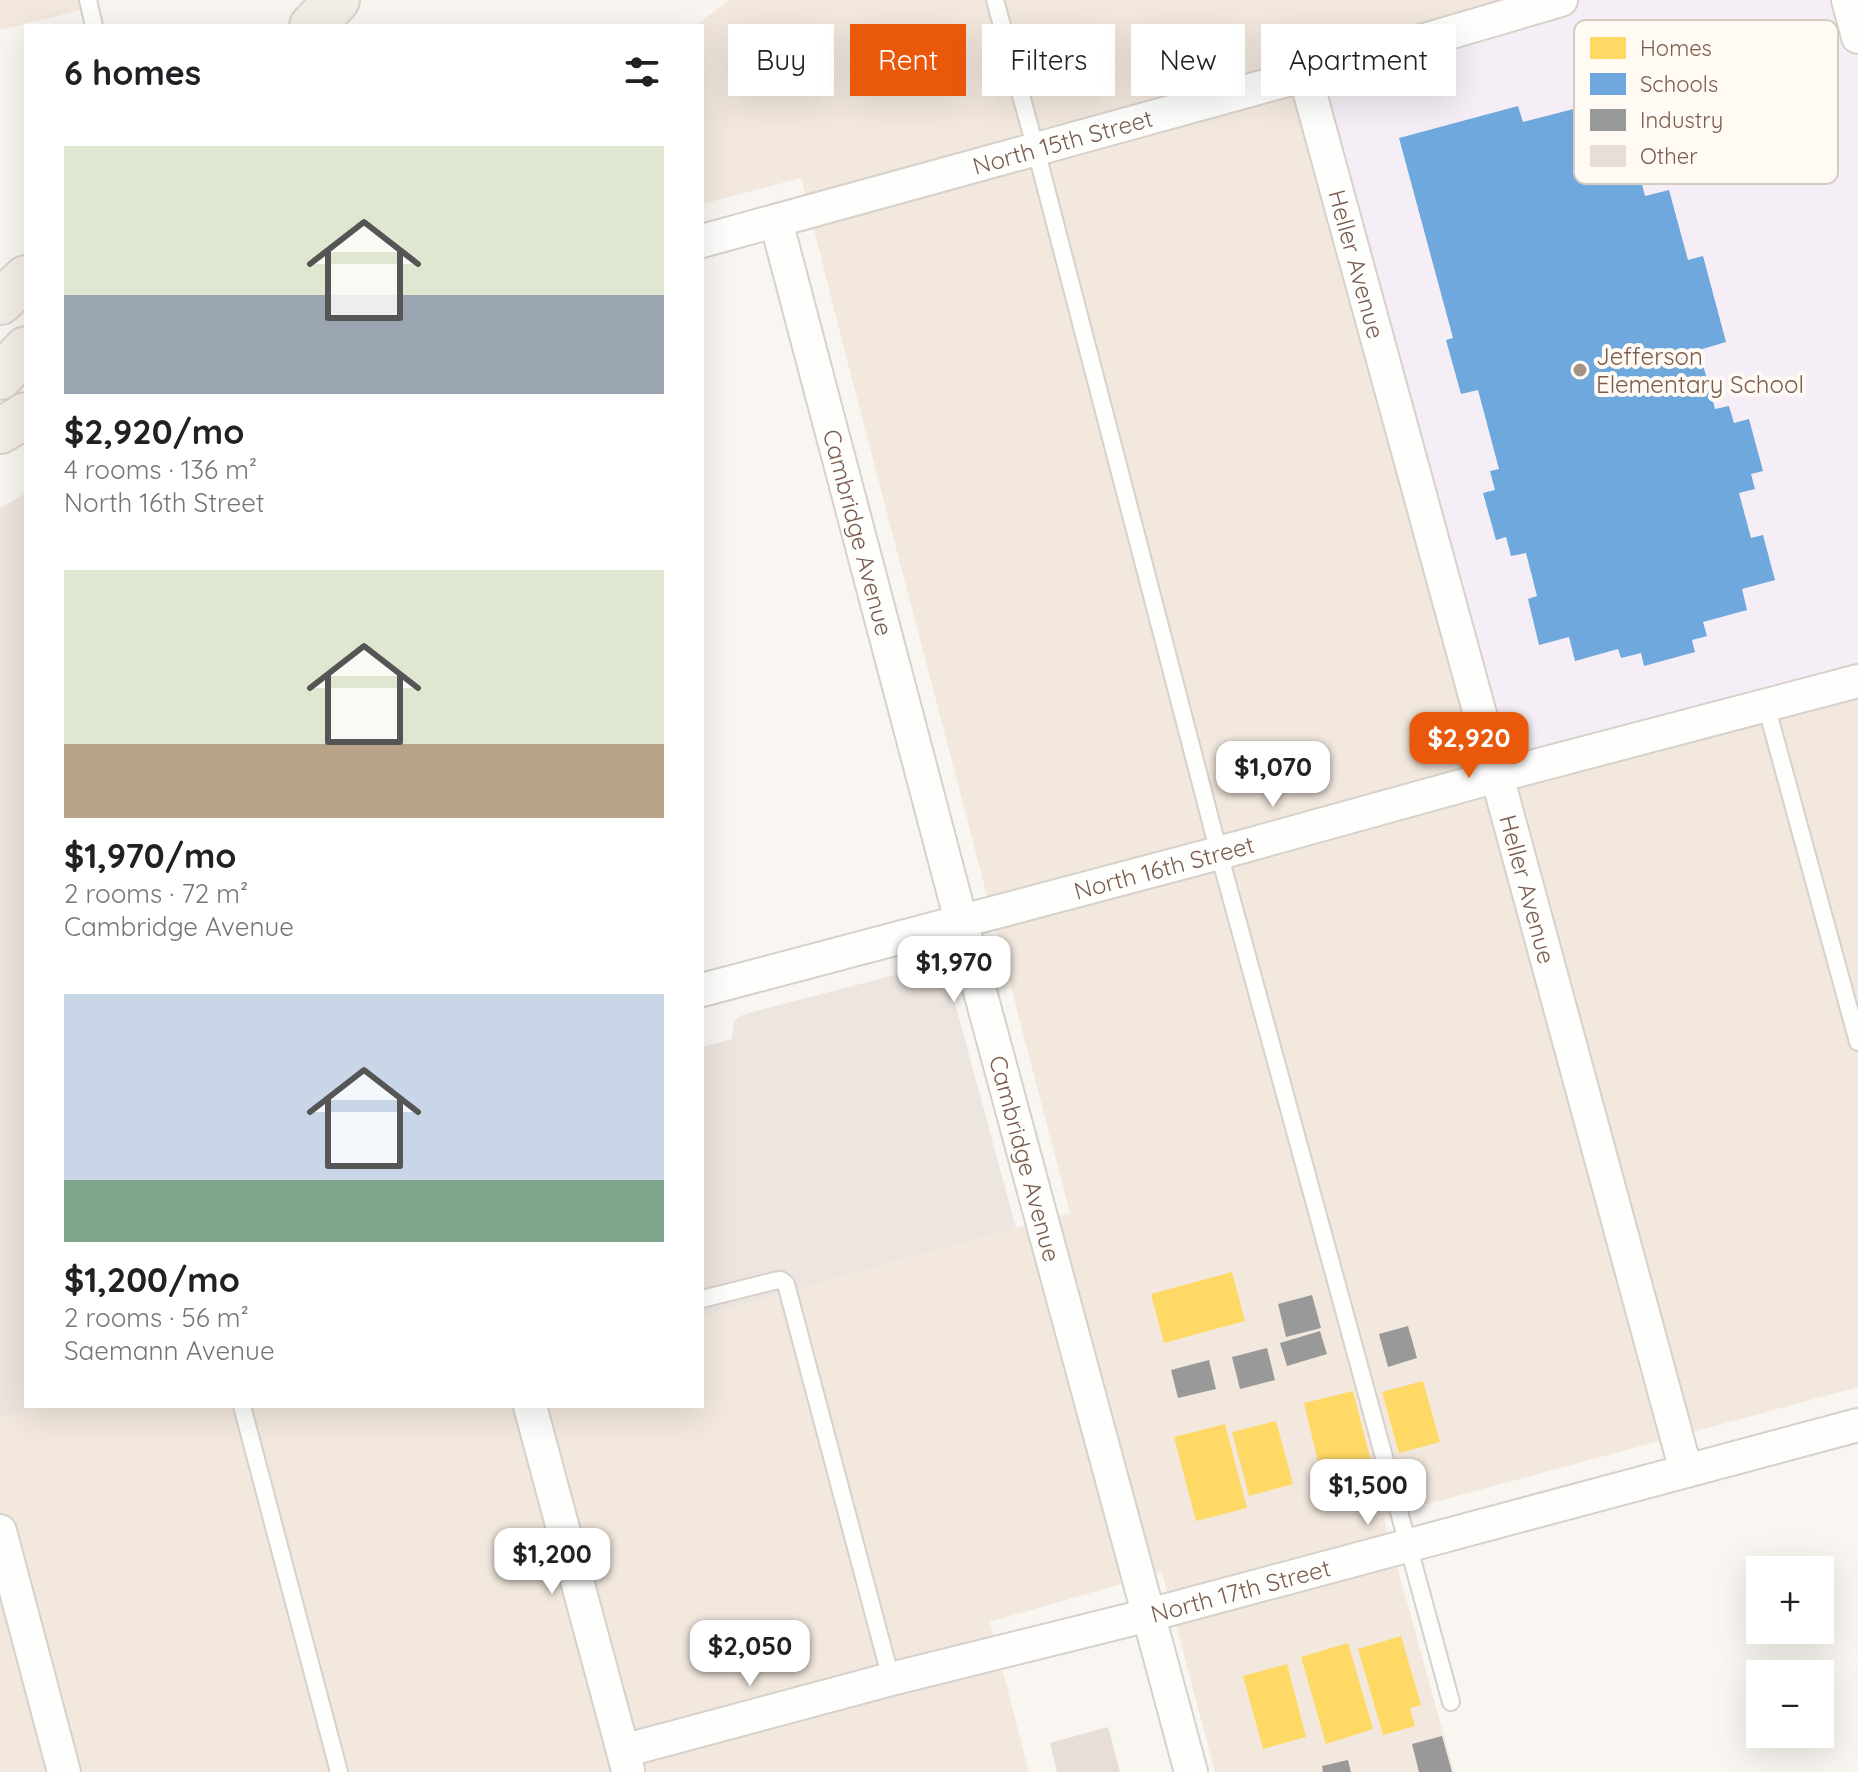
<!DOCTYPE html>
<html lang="en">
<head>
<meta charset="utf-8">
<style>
  body { margin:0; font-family:Quicksand,sans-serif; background:#f2f2f2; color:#202124; height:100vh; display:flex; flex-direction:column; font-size:30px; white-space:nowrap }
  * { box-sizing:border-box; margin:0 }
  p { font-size:26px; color:#757577 }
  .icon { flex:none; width:44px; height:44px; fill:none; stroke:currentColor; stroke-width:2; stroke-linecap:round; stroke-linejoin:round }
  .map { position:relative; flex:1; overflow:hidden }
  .drawer { position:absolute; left:24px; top:24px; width:680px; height:1384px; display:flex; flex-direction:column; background:#fff; border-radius:0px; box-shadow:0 8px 32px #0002 }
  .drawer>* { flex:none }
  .top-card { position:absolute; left:728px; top:24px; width:760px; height:72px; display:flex; gap:16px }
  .tools { position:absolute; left:1746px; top:1556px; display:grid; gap:16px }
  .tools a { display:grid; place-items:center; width:88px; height:88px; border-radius:0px; background:#fff; box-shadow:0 8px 32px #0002; font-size:40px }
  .price { position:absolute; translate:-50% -68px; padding:0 18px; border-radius:16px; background:#fff; color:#222; font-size:26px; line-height:52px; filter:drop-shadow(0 2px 4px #0008) }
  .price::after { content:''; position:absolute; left:50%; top:48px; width:24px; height:18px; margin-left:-12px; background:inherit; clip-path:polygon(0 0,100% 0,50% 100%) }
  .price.current { background:#ea580c; color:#fff }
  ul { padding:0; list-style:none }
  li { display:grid; align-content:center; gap:16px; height:424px; padding:0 40px }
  li span { display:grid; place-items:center; height:248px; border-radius:0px; color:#555 }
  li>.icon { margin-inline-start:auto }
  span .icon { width:144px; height:144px; fill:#fffc; stroke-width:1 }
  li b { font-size:34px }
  h2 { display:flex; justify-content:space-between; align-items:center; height:96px; padding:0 40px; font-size:34px }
  .pill { padding:0 28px; border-radius:0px; background:#fff; box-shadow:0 8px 32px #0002; font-size:28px; line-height:72px }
  .pill.current { background:#ea580c; color:#fff }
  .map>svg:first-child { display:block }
</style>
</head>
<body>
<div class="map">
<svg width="1858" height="1772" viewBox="0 0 1858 1772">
  <rect width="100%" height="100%" fill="#f9f5f0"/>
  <path fill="#f2e8de" d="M0,0h79l2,10 -81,20z
    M729,0h1129v1387l-475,129 71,256h-239l-53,-200 -172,50 39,150h-1029v-354l46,-12h656v-90l368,-103 -224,-857 -45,-178 -99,26v-178h-7z"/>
  <path fill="#ede5e0" d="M26,493v913h20l-46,12v-910z
    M926,967l20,8 3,6 67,247 -314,88v-269l30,-8 2,-18 6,-5 9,-3z"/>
  <path fill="#f6eef6" d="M1561,0h287l10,37v645l-361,94 -192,-701z"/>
  <path fill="#ffd966" d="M1232,1272l13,49 -81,22 -13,-49z
    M1423,1381l17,61 -41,11 -17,-61z
    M1353,1391l18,71 -50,12 -17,-71z
    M1276,1421l17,63 -44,12 -17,-64z
    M1225,1424l22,84 -51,13 -22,-84z
    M1401,1636l20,69 -11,3 5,18 -32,9 -25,-86z
    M1348,1643l25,86 -47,15 -25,-87z
    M1287,1664l19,73 -43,12 -20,-73z"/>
  <path fill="#6fa8dc" d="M1518,106l5,16 62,-16 17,64 7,-2 33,16 3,12 24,-6 19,70 15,-4 23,86 -27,8 16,59 14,-3 5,17 15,-4 14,52 -12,3 4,15 -16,4 12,45 12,-3 12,45 -33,9 5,21 -44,12 4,14 -15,4 3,12 -51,14 -3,-13 -20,5 -3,-9 -43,12 -6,-24 -30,8 -11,-46 9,-3 -11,-43 -15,3 -5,-19 -10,3 -13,-47 12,-3 -5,-19 9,-2 -21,-79 -17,4 -15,-54 7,-2 -54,-200z"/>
  <path fill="#999" d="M1312,1295l9,33 -35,9 -8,-33z
    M1408,1326l9,32 -29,9 -9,-33z
    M1320,1331l7,23 -40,12 -7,-23z
    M1267,1348l8,32 -35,9 -8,-32z
    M1209,1360l7,29 -38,9 -7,-28z
    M1442,1736l10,36h-33l-7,-28z
    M1348,1760l3,12h-28l-1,-6z"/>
  <path fill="#e6ded7" d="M1108,1727l12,45h-63l-7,-29z"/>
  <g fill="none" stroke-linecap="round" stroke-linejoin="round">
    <g stroke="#d7d1cb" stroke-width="20">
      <path id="lane" d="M88,0l6,26
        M995,0l41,150 183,703 232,849
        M1766,705l92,337
        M702,1299l72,-18 7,-1 5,4 105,395
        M242,1406l97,366"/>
    </g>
    <g stroke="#d7d1cb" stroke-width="36">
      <g id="street">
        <path d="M1848,0l10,37"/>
        <path id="s1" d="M1305,75l192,701 189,695"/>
        <path id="s2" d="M776,221l185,700 230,851"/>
        <path id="s3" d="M702,241l603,-166 256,-75"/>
        <path id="s4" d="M702,990l517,-137 278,-77 361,-95"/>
        <path d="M530,1406l98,364"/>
        <path d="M0,1531l64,241"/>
        <path id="s5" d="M623,1751l268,-72 258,-64 709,-190"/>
      </g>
    </g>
    <g stroke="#dad1cc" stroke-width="48">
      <path id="primary" d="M312,26l25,-26
        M0,302l26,-24
        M0,377l26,-28
        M0,431l26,-16"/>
    </g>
    <use href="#lane" stroke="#fefefd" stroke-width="16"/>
    <use href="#street" stroke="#fefefd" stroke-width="32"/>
    <use href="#primary" stroke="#f3eee8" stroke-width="44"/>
  </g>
  <circle fill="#a69286" stroke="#fffaf3" stroke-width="3" cx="1580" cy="370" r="8"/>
  <g text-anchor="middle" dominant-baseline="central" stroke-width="8" stroke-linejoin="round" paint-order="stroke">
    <g font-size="24" fill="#7a5c4d" stroke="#fffaf3">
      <text stroke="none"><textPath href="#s3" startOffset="374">North 15th Street</textPath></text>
      <text stroke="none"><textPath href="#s1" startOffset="196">Heller Avenue</textPath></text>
      <text stroke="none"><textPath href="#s2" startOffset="322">Cambridge Avenue</textPath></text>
      <text stroke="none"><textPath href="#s4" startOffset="478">North 16th Street</textPath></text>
      <text stroke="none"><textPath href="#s1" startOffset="844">Heller Avenue</textPath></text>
      <text stroke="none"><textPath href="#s2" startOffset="970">Cambridge Avenue</textPath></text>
      <text stroke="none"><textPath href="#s5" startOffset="638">North 17th Street</textPath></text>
    </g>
    <g font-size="24" fill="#7a5c4d" stroke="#fffaf3" text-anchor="start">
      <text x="1596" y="356">Jefferson<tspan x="1596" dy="28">Elementary School</tspan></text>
    </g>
  </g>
  <rect x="1574" y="20" width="264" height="164" rx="12" fill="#fffaf3" stroke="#d7cbc1" stroke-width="2"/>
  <rect x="1590" y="37" width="36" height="22" fill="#ffd966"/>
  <rect x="1590" y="73" width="36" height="22" fill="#6fa8dc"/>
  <rect x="1590" y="109" width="36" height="22" fill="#999"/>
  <rect x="1590" y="145" width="36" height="22" fill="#e6ded7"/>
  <g font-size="22" fill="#7a5c4d">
    <text x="1640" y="56">Homes</text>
    <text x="1640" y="92">Schools</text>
    <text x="1640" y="128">Industry</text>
    <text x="1640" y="164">Other</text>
  </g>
</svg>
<div class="tools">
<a>+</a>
<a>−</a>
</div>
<b class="price current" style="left:1469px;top:780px">$2,920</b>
<b class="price" style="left:1273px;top:809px">$1,070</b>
<b class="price" style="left:954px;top:1004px">$1,970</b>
<b class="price" style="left:1368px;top:1527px">$1,500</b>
<b class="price" style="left:552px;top:1596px">$1,200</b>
<b class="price" style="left:750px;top:1688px">$2,050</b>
<div class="top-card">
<a class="pill">Buy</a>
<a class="pill current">Rent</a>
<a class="pill">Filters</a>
<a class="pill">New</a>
<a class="pill">Apartment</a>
</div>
<section class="drawer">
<h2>6 homes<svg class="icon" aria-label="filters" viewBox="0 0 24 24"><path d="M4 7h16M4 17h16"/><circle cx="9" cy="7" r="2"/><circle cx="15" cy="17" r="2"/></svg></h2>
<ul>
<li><span style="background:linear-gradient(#dfe7d0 60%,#9aa5b1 0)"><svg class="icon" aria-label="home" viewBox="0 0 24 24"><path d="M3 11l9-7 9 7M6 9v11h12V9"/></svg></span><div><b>$2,920/mo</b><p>4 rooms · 136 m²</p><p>North 16th Street</p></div></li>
<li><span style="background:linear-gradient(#dfe7d0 70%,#b9a48a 0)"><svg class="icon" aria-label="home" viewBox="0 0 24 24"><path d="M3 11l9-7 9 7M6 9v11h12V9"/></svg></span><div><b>$1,970/mo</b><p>2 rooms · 72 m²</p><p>Cambridge Avenue</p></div></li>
<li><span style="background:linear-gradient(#c9d6e8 75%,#7fa58c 0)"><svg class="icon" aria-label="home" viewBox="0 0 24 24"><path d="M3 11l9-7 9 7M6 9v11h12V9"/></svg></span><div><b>$1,200/mo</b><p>2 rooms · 56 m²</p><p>Saemann Avenue</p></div></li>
</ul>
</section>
</div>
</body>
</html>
